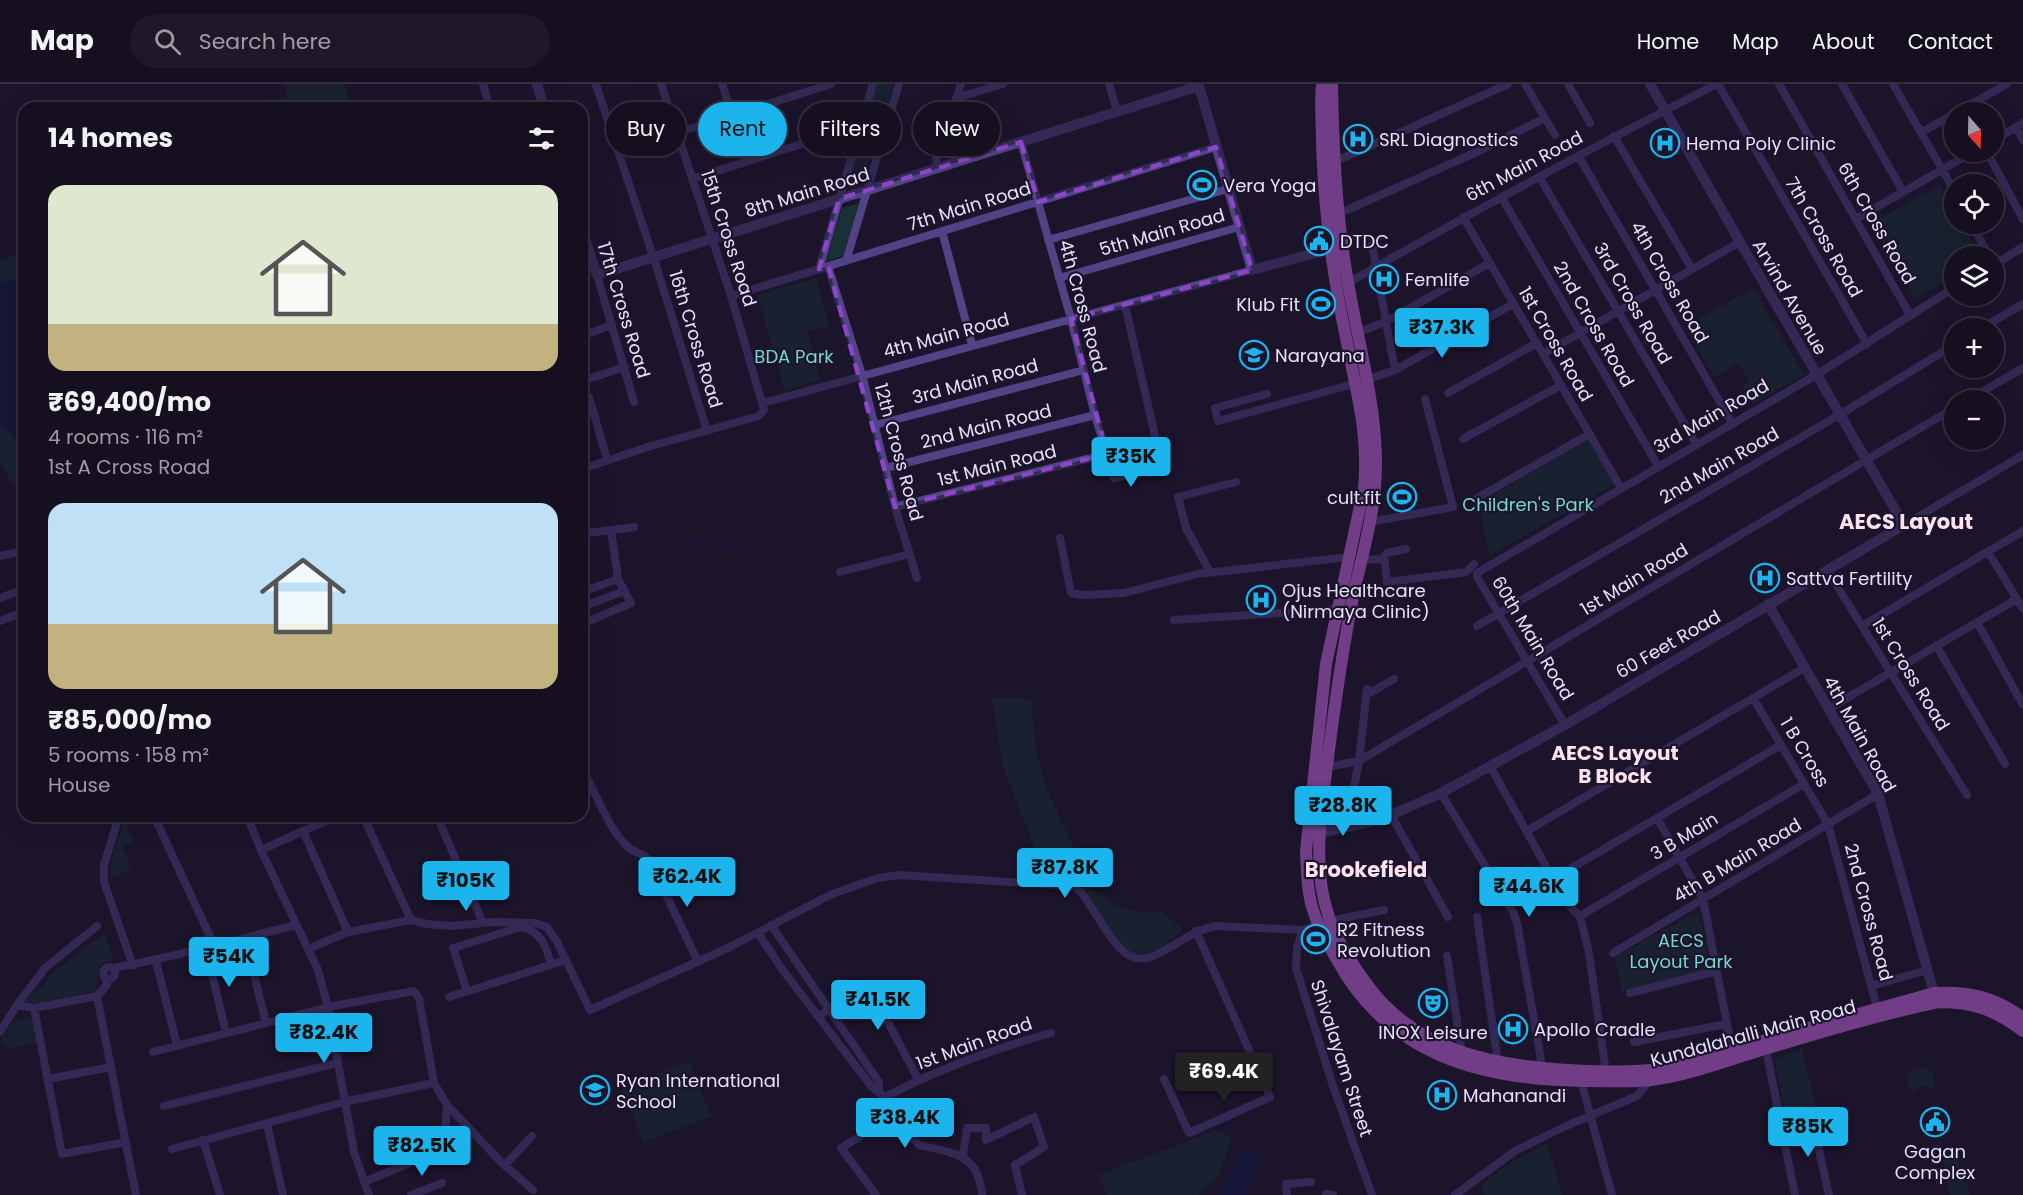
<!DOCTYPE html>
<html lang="en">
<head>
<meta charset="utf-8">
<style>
  body { margin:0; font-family:Poppins,sans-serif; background:#1e1829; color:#f1f3f6; height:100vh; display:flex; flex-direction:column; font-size:22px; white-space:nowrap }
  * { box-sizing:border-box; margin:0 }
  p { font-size:20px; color:#9d9ca5 }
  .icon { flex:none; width:33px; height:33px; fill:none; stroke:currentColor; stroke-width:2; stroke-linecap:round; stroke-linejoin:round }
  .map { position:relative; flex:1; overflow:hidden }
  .sheet { position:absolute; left:18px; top:18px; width:570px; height:720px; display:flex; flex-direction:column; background:#150f20; border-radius:18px; box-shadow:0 6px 24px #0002,0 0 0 2px #342f3e }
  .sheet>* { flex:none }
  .top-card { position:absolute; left:606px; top:18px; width:570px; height:54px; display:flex; gap:12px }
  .needle { width:39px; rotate:160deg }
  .buttons { position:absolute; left:1944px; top:18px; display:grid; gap:12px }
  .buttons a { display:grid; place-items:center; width:60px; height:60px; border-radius:50%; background:#150f20; box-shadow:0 6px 24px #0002,0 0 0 2px #342f3e; font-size:30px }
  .price { position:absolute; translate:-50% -51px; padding:0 14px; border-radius:6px; background:#1cb4ed; color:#111; font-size:20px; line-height:39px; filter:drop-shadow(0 2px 3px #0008) }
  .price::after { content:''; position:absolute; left:50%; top:36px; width:18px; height:14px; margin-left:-9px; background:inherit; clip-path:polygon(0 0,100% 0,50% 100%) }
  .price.selected { background:#222; color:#fff }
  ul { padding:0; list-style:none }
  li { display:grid; align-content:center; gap:12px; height:318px; padding:0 30px }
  li span { display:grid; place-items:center; height:186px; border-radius:18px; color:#555 }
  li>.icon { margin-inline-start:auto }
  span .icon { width:108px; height:108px; fill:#fffc; stroke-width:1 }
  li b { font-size:26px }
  h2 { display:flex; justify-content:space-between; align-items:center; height:72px; padding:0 30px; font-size:26px }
  .chip { padding:0 21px; border-radius:27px; background:#150f20; box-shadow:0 6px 24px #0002,0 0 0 2px #342f3e; font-size:21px; line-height:54px }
  .chip.selected { background:#1cb4ed; color:#111 }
  header { display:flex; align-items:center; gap:36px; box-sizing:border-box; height:84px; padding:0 30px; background:#150f20; border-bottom:2px solid #342f3e }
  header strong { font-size:28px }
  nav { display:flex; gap:33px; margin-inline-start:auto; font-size:21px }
  .search { width:420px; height:54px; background:#1e1829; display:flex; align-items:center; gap:15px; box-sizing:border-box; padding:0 21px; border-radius:33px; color:#9d9ca5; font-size:22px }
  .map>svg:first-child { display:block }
</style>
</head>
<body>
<header>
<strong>Map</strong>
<div class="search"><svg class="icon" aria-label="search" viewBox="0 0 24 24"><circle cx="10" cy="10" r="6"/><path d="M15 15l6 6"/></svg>Search here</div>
<nav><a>Home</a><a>Map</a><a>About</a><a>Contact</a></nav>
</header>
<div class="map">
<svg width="2023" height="1111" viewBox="0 0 2023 1111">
  <rect width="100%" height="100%" fill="#1c142b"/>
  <path fill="#173135" d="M286,0h59l4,24h-118l15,-8 34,-1 7,-5z
    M877,0h17l-30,94 -17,5z
    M1940,101l14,26v13h8l18,32h-26v20l-39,23 -43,-76z
    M859,119l-16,53 -17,5 16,-53z
    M24,168v24l-24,7v-22z
    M816,194l13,48 -22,5 13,49 -35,11 -28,-96z
    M1753,204l51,87 -51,29 -11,-18 7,-5 -10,-18 -25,14 -29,-50z
    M0,338l24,29v49l-24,-37z
    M1588,356l27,44 -126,72 -10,-53z
    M992,613l39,2 6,57 10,34 37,78 -46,-11 -36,-93z
    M125,737l9,20 -12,6 10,21 -23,11 5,-31z
    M1081,800c10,4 16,10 25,16 17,11 36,14 56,11l21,19 -27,21 -21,3 -16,-9z
    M1699,827l13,59 -90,21 -7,-34z
    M104,850l10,26 -9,2 -7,5 -2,24 -60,12 -11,-2 18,-15 13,-16z
    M31,933l6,26 -26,6 -11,-7 12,-20z
    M1802,965l16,66 -32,7 -11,-63z
    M690,977l21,56 -68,25 -21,-55z
    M1923,983c11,4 12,10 12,21l-11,-3 -11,7 -5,-7c-1,-12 4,-15 15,-18z
    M1216,1046l16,7 -4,15 -11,25 -19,18h-91l-8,-20z
    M1547,1059l15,52h-78l-3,-11 31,-22z
    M1958,1073l4,21 5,3 3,14h-20l-7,-35z"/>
  <path fill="#101b48" d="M24,192v175l-24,-29v-139z
    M1243,1064l19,3 1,4 -15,40h-28z"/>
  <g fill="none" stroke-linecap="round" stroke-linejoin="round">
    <path stroke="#101b48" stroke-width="2" d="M582,456l48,-3 151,13 47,-9
      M12,464l12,-4"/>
    <path stroke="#514386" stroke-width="8" d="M483,0l7,24
      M722,0l10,31
      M1109,0l8,28
      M1525,0l30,51
      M1568,0l22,39
      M1718,0l149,260
      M1779,0l131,231
      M1842,0l61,108
      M1893,0l61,106
      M596,1l60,180 51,166
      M956,14l47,-14
      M1957,28l50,-28
      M2016,43l7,13
      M1922,48l32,-18
      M677,49l154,-49
      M1614,52l78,133
      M1994,56l29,-17
      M1021,58l50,177 24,96 19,63 30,-7
      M1987,68l36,67
      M1579,73l153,266
      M1335,75l8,-1 165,-74
      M938,84l-2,-9 25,-75
      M1540,94l156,266
      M692,95l169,-54
      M1502,114l156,268
      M1339,127l8,-1 132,-59 66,-33
      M1463,133l158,271
      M1856,135l117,-67
      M1972,140l17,32
      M942,147l30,114
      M1048,156l180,-51
      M1372,161l23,125
      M846,177l53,-177
      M1994,181l29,-18
      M828,182l34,109 33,132 22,71
      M819,185l54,-185
      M597,191l37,127
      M1059,194l180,-51
      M1347,197l8,-2c119,-68 240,-133 362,-195
      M731,212l485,-149
      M1125,221l36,157
      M1982,244l41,-24
      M1357,249l30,-12 103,-58
      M582,252l30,-11
      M1543,270l197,-112
      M582,297l43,-14
      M1448,309l89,-50
      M1267,310l-52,14 3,13 139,-38 38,-13 118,-66
      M589,313l18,62
      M1968,316l55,-32
      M763,319l489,-133
      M875,341l209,-55
      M1463,355l98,-54
      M886,384l209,-53
      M582,385l69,-23 108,-30 5,-6 -33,-114 -70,-212
      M1477,414l113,-64
      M895,423l212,-53
      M1370,438l83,-15 -28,-108
      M1904,441l119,-70
      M582,450l52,-7
      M1060,454l11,55 11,2 42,-2 73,-19 152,-17
      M1406,465l-19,4 -3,3 3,26 79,-10 8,-8
      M1988,468l35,57
      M0,472l24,-5
      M1361,476l22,-1
      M1827,486l140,225
      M840,488l70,-18
      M1210,488l-24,-44 -8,-31 58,-15
      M582,508l36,-13
      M0,514l24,-9
      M582,523l42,-16
      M1174,536l164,-11
      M0,537l24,-9
      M1977,538l46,83
      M582,540l49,-21 -13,-24 -7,-49
      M1477,542l362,-211 115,-70
      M1862,542l161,-95
      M1936,561l69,119
      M1366,611l28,-16
      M1753,614l75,126 49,184
      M1828,625l189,-110
      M1565,641l-88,-148v-4l339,-198 138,-87
      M1490,682l63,113 20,31 7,6
      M1326,683l33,-6 595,-353
      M582,686c15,23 25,57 44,75 10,11 15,3 26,20l46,97
      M1441,709l72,119 4,11 24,137 -1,9
      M1391,731l57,102
      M119,732l-15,49v17l29,84
      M154,732l61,131
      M247,732l14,34 57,120 10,37 26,145 15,43
      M338,732l-35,15 45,101 63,-12 16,4 25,2 42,-4 41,1 12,4 10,15 33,68 138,-62 104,-54 46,-16 21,-3 175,11 7,6c8,11 15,23 23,35 13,20 27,41 54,27 20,-10 34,-23 57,-28l88,4 26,-9 55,-11
      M363,732l48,104
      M437,732l46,107
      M1657,734l46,81 29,151
      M1350,743l-1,-12 10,-54 8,-72
      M1527,747l277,-163
      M268,763l35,-16
      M1553,795l228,-134
      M1580,832l224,-132
      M1580,832l9,37 17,119
      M1477,833l21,146
      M771,841l108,157v8
      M1303,846l-6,18 -1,20 37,118 39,109
      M758,849l24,36 89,117 14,11c53,-28 108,-48 166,-64
      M245,854l21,85
      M315,862l33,-14
      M206,865l20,84
      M1613,869l265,-159
      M1447,872l15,97
      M156,877l21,84
      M103 889a6 6 0 1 1 12 0a6 6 0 1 1-12 0Z
      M113,884c62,-11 122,-28 183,-43
      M1871,902l56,-16
      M467,907l-14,-43 68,-21c20,4 25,19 30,37
      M1630,909l87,-22
      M97,912l39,199
      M449,913l117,-37
      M17,921l17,3 63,-12 10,-11v-6
      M34,924l28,146 64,-12
      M819,932l10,-8 38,-19 4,1 47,89
      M0,948l17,-27 28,-37 52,-42
      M1634,958l92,-18
      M1766,965l29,146
      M153,968l175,-45 86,-16 5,7 15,85 13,22 55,58 31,27
      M48,995l63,-12
      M1164,995l25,54 81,-36 -74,-166
      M1581,997l31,114
      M885,1013l34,48c35,9 59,7 63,50
      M164,1022l173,-43
      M267,1040l16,71
      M1782,1044l31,-5 16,72
      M203,1056l17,55
      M172,1065l172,-47 90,-19
      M963,1072l4,-28h19v12l48,-23 10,30 -29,18 7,30
      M505,1081l27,-29
      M364,1098l74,-31 6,-6 3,-40
      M1326,1110l7,1
      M411,1111l31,-12
      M876,1111l-35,-47 56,-34
      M1287,1111l-1,-11 25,-2
      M1455,1111l60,-44 51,-25 71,-30 13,-16v-3"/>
    <path stroke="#514386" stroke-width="10" d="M537,0l7,24
      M582,145l15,46 602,-189 53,184 78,-21
      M1768,520l110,190 56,199
      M1319,749l51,-11 1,-2 20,-5 50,-22 124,-68 339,-200 -164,-283 -90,-158"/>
    <path stroke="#d970f3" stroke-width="12" d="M1322,0c-2,20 0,40 0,59 2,68 11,134 25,200 10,52 22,91 17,145l-38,176 -20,187c1,20 1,43 8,62 5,16 14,31 22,45 52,98 147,122 250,123 25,0 52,2 77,-3 31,-5 62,-17 92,-26 60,-18 122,-37 184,-50 35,0 56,8 84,29
      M1332,0c1,66 4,133 16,198 11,67 33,137 27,205 -3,35 -13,70 -21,105 -11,55 -19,110 -26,166 -5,38 -11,76 -8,114 3,45 20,76 46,111 47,67 127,83 203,87 33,2 67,3 99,-2 31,-5 60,-17 89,-25 58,-18 118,-33 177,-50 34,-2 61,4 89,25"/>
  </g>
  <path d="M0 0H2023V1111H0ZM1021,58l17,60 178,-55 36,123 -181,49 36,135 -212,53 -67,-241 -9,3 20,-70z" fill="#1c142b" fill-opacity=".55" fill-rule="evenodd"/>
  <path fill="none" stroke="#8b47c8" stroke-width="4.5" stroke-dasharray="12 8" stroke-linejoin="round" d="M1021,58l17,60 178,-55 36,123 -181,49 36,135 -212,53 -67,-241 -9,3 20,-70z"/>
  <defs>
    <g id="hospital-ring" transform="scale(1.5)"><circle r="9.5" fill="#1c142b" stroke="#1cb4ed" stroke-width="1.5"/><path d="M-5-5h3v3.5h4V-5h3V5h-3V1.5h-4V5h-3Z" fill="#1cb4ed"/></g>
    <g id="stadium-ring" transform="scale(1.5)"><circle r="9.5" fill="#1c142b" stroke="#1cb4ed" stroke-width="1.5"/><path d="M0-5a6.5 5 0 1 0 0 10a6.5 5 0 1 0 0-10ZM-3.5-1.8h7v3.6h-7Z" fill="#1cb4ed"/></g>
    <g id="civic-ring" transform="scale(1.5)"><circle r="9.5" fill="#1c142b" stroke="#1cb4ed" stroke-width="1.5"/><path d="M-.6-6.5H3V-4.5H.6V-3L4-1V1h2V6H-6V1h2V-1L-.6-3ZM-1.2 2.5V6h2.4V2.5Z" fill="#1cb4ed"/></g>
    <g id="school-ring" transform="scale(1.5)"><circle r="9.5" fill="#1c142b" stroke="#1cb4ed" stroke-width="1.5"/><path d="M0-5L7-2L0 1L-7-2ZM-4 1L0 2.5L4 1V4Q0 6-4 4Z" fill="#1cb4ed"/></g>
    <g id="theatre-ring" transform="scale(1.5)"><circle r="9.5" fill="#1c142b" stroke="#1cb4ed" stroke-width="1.5"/><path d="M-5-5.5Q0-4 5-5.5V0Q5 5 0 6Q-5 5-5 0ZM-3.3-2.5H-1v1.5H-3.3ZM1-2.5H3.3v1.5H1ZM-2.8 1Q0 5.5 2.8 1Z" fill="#1cb4ed"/></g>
  </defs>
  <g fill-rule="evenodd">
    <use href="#hospital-ring" x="1358" y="55"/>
    <use href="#hospital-ring" x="1665" y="59"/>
    <use href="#stadium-ring" x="1202" y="101"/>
    <use href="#civic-ring" x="1319" y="157"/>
    <use href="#hospital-ring" x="1384" y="195"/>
    <use href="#stadium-ring" x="1321" y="220"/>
    <use href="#school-ring" x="1254" y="271"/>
    <use href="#stadium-ring" x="1402" y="413"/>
    <use href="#hospital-ring" x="1765" y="494"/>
    <use href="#hospital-ring" x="1261" y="516"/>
    <use href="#stadium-ring" x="1316" y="855"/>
    <use href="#theatre-ring" x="1433" y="919"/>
    <use href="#hospital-ring" x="1513" y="945"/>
    <use href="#school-ring" x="595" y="1006"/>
    <use href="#hospital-ring" x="1442" y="1011"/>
    <use href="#civic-ring" x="1935" y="1038"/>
  </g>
  <g text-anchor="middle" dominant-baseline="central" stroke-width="4.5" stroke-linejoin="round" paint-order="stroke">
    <g font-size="18" fill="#e8e0fd" stroke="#1c142b" text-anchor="start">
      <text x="1379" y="55">SRL Diagnostics</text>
      <text x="1686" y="59">Hema Poly Clinic</text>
      <text x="1223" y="101">Vera Yoga</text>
      <text x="1340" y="157">DTDC</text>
      <text x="1405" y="195">Femlife</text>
      <text x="1300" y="220" text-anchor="end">Klub Fit</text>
      <text x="1275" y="271">Narayana</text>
      <text x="1381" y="413" text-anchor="end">cult.fit</text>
      <text x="1786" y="494">Sattva Fertility</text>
      <text x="1282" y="506">Ojus Healthcare<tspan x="1282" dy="21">(Nirmaya Clinic)</tspan></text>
      <text x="1337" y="845">R2 Fitness<tspan x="1337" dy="21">Revolution</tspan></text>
      <text x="1534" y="945">Apollo Cradle</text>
      <text x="1433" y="948" text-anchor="middle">INOX Leisure</text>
      <text x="616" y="996">Ryan International<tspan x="616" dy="21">School</tspan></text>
      <text x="1463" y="1011">Mahanandi</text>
      <text x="1935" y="1067" text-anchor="middle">Gagan<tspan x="1935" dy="21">Complex</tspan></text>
    </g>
    <g font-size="18" fill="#e8e0fd" stroke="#1c142b">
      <text transform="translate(1524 82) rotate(-28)">6th Main Road</text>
      <text transform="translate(807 108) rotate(-17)">8th Main Road</text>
      <text transform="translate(969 122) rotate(-17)">7th Main Road</text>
      <text transform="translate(1877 139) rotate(60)">6th Cross Road</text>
      <text transform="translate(1162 148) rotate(-16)">5th Main Road</text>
      <text transform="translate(1824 153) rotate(60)">7th Cross Road</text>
      <text transform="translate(729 154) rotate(72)">15th Cross Road</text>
      <text transform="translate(1670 198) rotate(60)">4th Cross Road</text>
      <text transform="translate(1790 213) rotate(60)">Arvind Avenue</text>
      <text transform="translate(1633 219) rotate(60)">3rd Cross Road</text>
      <text transform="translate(1083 222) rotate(75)">4th Cross Road</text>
      <text transform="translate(624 226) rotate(73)">17th Cross Road</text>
      <text transform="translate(1594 240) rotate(60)">2nd Cross Road</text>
      <text transform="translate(946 251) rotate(-15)">4th Main Road</text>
      <text transform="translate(696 255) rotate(73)">16th Cross Road</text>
      <text transform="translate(1556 260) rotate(60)">1st Cross Road</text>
      <text transform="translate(975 297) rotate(-15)">3rd Main Road</text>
      <text transform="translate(1711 332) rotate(-30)">3rd Main Road</text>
      <text transform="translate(986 342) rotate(-14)">2nd Main Road</text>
      <text transform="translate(899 368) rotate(75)">12th Cross Road</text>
      <text transform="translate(997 381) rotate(-14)">1st Main Road</text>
      <text transform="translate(1719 381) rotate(-30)">2nd Main Road</text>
      <text transform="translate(1634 495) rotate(-31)">1st Main Road</text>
      <text transform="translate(1533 554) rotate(59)">60th Main Road</text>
      <text transform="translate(1668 560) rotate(-30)">60 Feet Road</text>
      <text transform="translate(1911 590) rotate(58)">1st Cross Road</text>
      <text transform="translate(1860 650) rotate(61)">4th Main Road</text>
      <text transform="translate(1805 668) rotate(59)">1 B Cross</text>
      <text transform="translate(1684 752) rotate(-31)">3 B Main</text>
      <text transform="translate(1737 776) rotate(-31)">4th B Main Road</text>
      <text transform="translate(1869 828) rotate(75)">2nd Cross Road</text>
      <text transform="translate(1753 949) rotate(-15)">Kundalahalli Main Road</text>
      <text transform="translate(974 959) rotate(-20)">1st Main Road</text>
      <text transform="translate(1342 974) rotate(72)">Shivalayam Street</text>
    </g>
    <g font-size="18" fill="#70d8d0" stroke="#1c142b">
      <text x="794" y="272">BDA Park</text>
      <text x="1528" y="420">Children's Park</text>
      <text x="1681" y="856">AECS<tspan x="1681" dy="21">Layout Park</tspan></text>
    </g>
    <g font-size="20" font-weight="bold" fill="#fde2ef" stroke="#1c142b">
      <text x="1615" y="669">AECS Layout<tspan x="1615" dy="23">B Block</tspan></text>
    </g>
    <g font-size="21" font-weight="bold" fill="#fde2ef" stroke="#1c142b">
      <text x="1906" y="437">AECS Layout</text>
      <text x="1366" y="785">Brookefield</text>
    </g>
  </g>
</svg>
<div class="buttons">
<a><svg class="needle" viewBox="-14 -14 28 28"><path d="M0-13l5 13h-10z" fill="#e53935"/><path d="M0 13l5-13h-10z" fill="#9d9ca5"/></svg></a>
<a><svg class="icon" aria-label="locate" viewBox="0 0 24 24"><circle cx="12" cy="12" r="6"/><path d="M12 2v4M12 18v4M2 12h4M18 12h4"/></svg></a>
<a><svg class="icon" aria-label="layers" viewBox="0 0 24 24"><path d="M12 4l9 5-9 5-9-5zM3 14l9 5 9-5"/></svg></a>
<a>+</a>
<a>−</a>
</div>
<b class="price" style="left:1442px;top:275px">₹37.3K</b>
<b class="price" style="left:1131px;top:404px">₹35K</b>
<b class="price" style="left:1343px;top:753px">₹28.8K</b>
<b class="price" style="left:1065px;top:815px">₹87.8K</b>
<b class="price" style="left:687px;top:824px">₹62.4K</b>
<b class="price" style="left:466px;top:828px">₹105K</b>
<b class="price" style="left:1529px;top:834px">₹44.6K</b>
<b class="price" style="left:229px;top:904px">₹54K</b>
<b class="price" style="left:878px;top:947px">₹41.5K</b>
<b class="price" style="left:324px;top:980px">₹82.4K</b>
<b class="price selected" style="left:1224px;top:1019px">₹69.4K</b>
<b class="price" style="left:905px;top:1065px">₹38.4K</b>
<b class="price" style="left:1808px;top:1074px">₹85K</b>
<b class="price" style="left:422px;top:1093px">₹82.5K</b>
<div class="top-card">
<a class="chip">Buy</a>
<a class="chip selected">Rent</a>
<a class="chip">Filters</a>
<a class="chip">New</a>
</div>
<section class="sheet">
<h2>14 homes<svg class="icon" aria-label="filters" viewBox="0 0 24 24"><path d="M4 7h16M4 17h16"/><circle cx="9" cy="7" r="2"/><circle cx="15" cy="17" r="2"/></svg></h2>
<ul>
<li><span style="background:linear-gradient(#dfe7d0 75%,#c2b280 0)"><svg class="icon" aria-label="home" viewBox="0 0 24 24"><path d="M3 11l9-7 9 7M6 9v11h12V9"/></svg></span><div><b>₹69,400/mo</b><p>4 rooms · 116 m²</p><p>1st A Cross Road</p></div></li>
<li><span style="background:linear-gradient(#bfe0f5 65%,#c2b280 0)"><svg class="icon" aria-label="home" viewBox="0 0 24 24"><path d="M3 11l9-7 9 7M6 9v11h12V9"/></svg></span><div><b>₹85,000/mo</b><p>5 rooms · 158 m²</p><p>House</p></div></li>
</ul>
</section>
</div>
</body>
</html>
